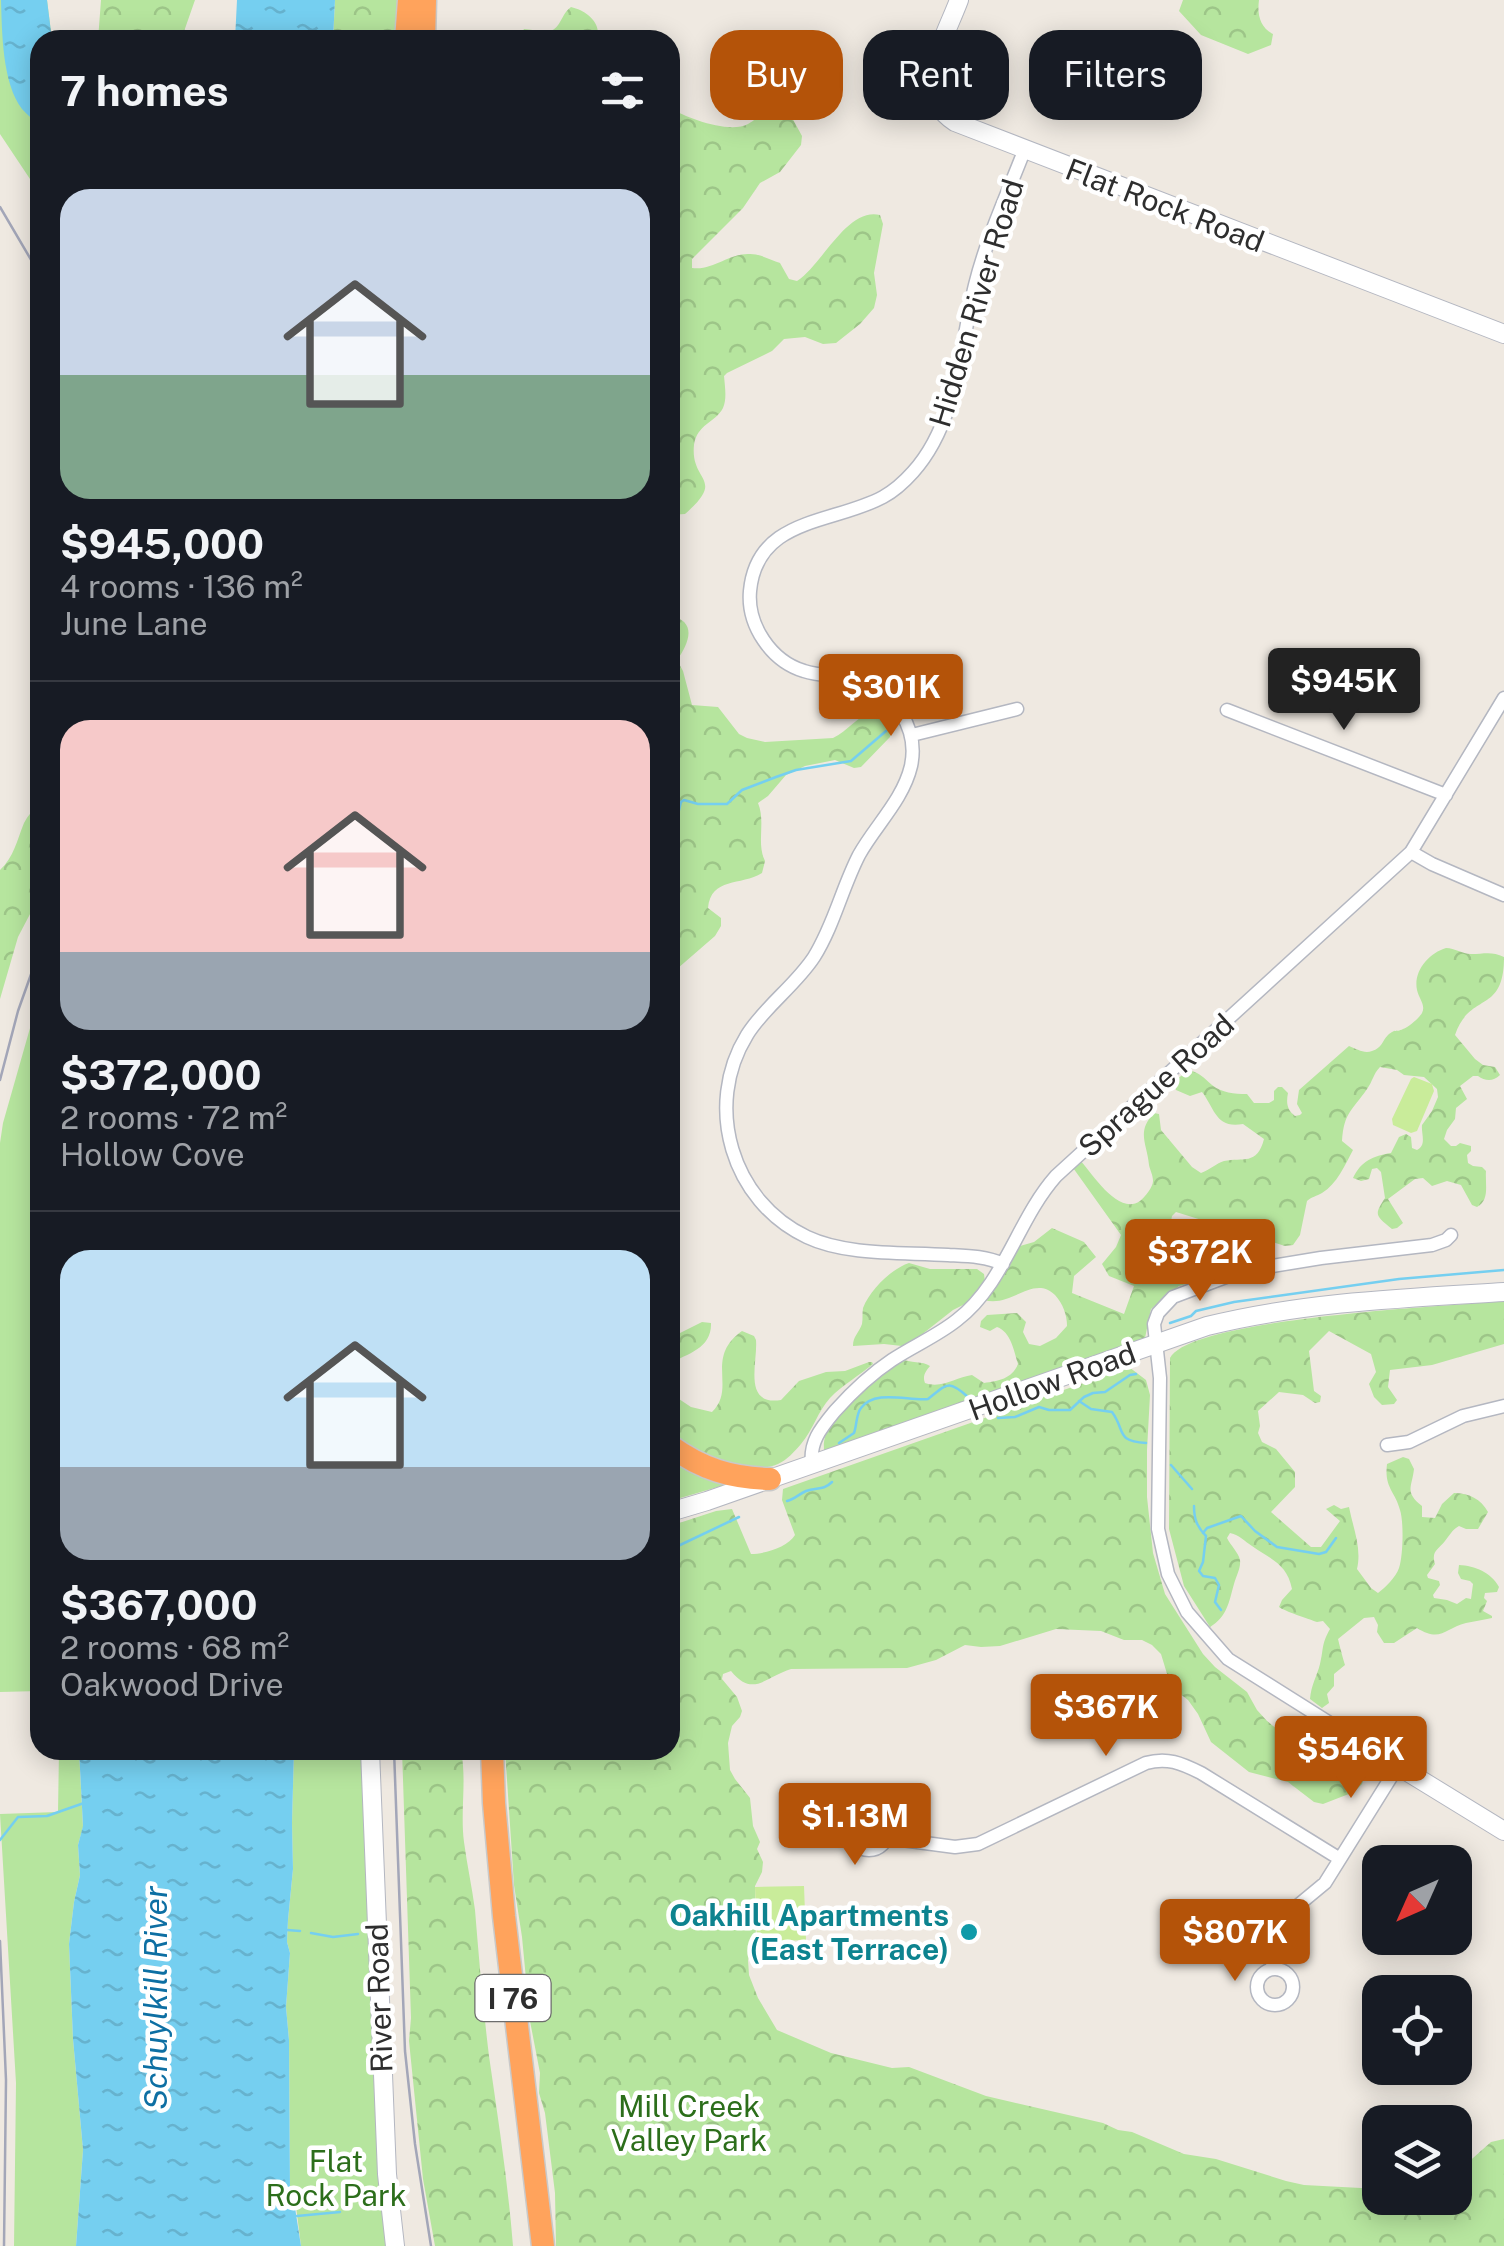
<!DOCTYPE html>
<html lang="en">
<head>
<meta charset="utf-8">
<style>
  body { margin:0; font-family:"Public Sans",sans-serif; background:#20242c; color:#f1f3f6; height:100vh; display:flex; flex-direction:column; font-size:38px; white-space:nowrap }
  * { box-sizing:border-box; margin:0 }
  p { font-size:32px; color:#9ea1a6 }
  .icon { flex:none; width:55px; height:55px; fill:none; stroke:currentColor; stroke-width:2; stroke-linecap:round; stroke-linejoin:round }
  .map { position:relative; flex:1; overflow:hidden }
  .side { position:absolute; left:30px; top:30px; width:650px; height:1730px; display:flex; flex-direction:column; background:#171b24; border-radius:30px; box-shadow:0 5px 25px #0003 }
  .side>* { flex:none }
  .banner { position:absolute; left:710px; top:30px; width:642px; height:90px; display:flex; gap:20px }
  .needle { width:65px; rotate:225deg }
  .fabs { position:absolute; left:1362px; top:1845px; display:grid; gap:20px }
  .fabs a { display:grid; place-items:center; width:110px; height:110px; border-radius:20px; background:#171b24; box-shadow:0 5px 25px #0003; font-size:50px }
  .price { position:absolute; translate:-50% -85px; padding:0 22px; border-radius:10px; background:#b45309; color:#fff; font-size:32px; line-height:65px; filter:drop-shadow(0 2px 5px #0008) }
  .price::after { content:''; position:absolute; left:50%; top:60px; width:30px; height:22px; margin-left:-15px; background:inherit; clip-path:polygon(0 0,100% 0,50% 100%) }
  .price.selected { background:#222; color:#fff }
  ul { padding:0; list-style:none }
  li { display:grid; align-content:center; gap:20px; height:530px; padding:0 30px }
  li+li { border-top:2px solid #363941 }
  li span { display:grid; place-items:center; height:310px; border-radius:30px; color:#555 }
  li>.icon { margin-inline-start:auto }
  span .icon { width:180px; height:180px; fill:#fffc; stroke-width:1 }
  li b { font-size:42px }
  h2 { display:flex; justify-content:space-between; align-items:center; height:120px; padding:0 30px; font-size:42px }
  .pill { padding:0 35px; border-radius:30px; background:#171b24; box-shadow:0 5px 25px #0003; font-size:35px; line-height:90px }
  .pill.selected { background:#b45309; color:#fff }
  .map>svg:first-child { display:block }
</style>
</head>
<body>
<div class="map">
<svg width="1504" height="2246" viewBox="0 0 1504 2246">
  <defs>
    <pattern id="forest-crowns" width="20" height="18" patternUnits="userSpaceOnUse" patternTransform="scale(2.5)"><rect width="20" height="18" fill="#b6e59e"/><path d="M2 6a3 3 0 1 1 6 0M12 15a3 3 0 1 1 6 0" fill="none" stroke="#9dc588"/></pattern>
    <pattern id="water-ripples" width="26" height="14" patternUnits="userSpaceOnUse" patternTransform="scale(2.5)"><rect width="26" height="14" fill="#75cff0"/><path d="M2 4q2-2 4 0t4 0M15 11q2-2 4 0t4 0" fill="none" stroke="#66b2ce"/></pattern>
  </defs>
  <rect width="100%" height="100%" fill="#efe9e1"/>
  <path fill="#b6e59e" d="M0,0h47l5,40h-12v154l-40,-60z
    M40,993v698l-40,1v-549l3,-20z
    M670,1453l58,31 -58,17z
    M59,1750h20l4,77 -5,18 2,30 -6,27 -5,42 4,95 10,111 -7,96h-62l2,-163 -16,-269 58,-2z
    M294,1750h70l26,496h-89l-5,-40 -6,-12 -1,-154 -3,-33 4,-54 -3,-11 1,-22 5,-51 -1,-46z"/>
  <path fill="url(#forest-crowns)" d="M101,0h94l-14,40h-83z
    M335,0h63l-1,40h-64z
    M1183,0h76c-2,15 1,27 14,34l-2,11 -23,9 -47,-19 -22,-24z
    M571,7c13,3 26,12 27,25l-10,8h-71l7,-11c8,0 18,4 26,2 11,-3 11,-17 21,-24z
    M774,106l13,5 3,3 12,22 -1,9 -21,27 -20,11 -17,25 -51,51v9c20,3 36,-14 56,-14 11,-1 22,6 32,9l9,16 8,2c26,-17 50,-74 83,-66l3,9 -9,49 3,22 -3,13 -14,16 -24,19 -13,1 -18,-7 -21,2 -12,12 -45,22 -3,3c1,11 3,23 -1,32 -8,15 -26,16 -29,37 -4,38 33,32 -9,69l-15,1v-407c17,10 59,26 78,16 10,-5 15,-14 26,-18z
    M670,616c28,5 19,27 7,44l6,11 9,34 26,2 21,27 8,4 18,4 68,-4c15,-7 24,-22 43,-29l14,8 3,8 -3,12 -29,30 -7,1 -19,-8 -30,6 -19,9 -18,21 -10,7c8,19 -2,40 7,58l-3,12c-21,13 -51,4 -54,35l13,10v8l-6,10 -45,39z
    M40,802v93l-22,42 -18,62v-129c14,-13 17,-30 24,-47 4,-8 10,-14 16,-21z
    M1446,948c9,0 16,6 25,6 13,0 21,-3 33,3 0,58 -34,34 -49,78l20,24 8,6 12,2 5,8c-7,7 -15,6 -22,1h-5l-13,10 7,13 -11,9 -1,11 -8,11 -3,9 7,7h5l4,-3 11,3v5l-4,4 1,8 5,3 9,1 4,4c-1,14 4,29 -9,36l-5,-2 -11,-20 -14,-4 -15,5 -9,-8 -8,1 -27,20 15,24 -6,5 -5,1c-17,-14 -18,-14 -7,-31l-4,-26 -4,-4 -5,1 -3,10 -8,2 -8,-3c8,-17 20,-22 38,-25l8,-16 7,-3 5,3 1,11 5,2c10,-5 4,-16 5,-25l10,-14 6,-14 -1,-8 -13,-12 -20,-2 -7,-5 -17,-3c-7,7 -7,14 -13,22 -15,22 -23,23 -25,52l11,9c-8,15 -16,34 -31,43 -5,3 -11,4 -15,8l-7,34 -7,10 -8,1 -109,-34 -4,4 -4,22 17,6 7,6 5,-1 5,3 7,22 -3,4 -27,8 -28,23 -6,29 -317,113 -4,-1c-3,-37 51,-70 77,-91 9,4 22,2 29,7 -4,5 -8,10 -5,17 17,6 31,-6 47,-8l12,8c14,-2 28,-4 34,-19 -4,-13 -7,-32 -21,-37l-7,4 -10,-4 1,-6 6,-6 30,-2 9,9 -3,10 6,12 11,2 16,-8 11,-12c0,-11 -4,-22 -12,-31 -22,-21 -43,13 -71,5l36,-54 14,-4 18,-14 32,14 12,15 -22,19 -2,17 52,21 10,-28 -25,-10 -7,-12 14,-17 5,-12 -50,-70 8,-6c13,14 39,57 61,42 5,-4 13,-14 13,-20 0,-6 -3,-11 -4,-16 -2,-22 -13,-33 5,-52l5,1 2,16 31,37 9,6c8,-3 16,-10 23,-12 19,-4 33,5 40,-22l-21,-15c-27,5 -28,-15 -41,-32l-12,4 -14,-6 -2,-5 3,-6 12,-9c11,3 14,7 23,15 10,8 22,9 35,9l7,9h15l5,-3v-9l4,-4h4l6,6c-2,10 -1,17 7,23l5,-1 2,-2 -5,-9 2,-14 50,-44c8,3 15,8 23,5 10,-3 10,-10 16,-16 8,-7 7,-2 15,-6 6,-2 16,-11 19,-16 4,-8 -3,-14 -5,-23 -4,-19 12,-37 29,-42z
    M909,1263l21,6h47l7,5 1,8 -20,22 -12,6 -42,33 -9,3 -18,-2 -31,2c0,-10 6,-13 9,-22 1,-5 0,-11 1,-16 7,-18 28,-39 46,-45z
    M1504,1301v43l-72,21 -42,5 -2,17 9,13 -3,4 -12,1 -8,-8 -5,-13 7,-12 -5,-18 -42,-23 -20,20 5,40 7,5 -1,6 -5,1 -12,-8 -24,-3 -21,19 2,15 -2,7 4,9 14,7 19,23v15l-24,25 40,35h10l19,-26 -14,-12 8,-4 7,4 8,-2c4,21 13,41 8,62l14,19 7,5c7,-5 18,-16 21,-25 4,-11 5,-46 1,-58 -5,-19 -16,-22 -13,-46l16,-7 6,2 5,10c-2,18 -10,23 8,37v11l13,1 7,-14 12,-11c15,0 27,6 34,19l-10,17h-12l-7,-3c-8,5 -9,9 -14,15 -7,9 -14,10 -10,23l-8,11 1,3 11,3 1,4 -7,10 1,3 13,2 10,4 9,-6 5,1 2,-15 -3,-3 -9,-2 -3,-6 1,-8c16,1 32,7 40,22l-2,5 -12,1 -1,5 3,3 -4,10 9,5v2c-8,2 -17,3 -26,5 -21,5 -25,20 -49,5l-23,15h-10l-7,-11 1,-7 -4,-8 -10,1 -26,21c1,4 5,20 7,26l-11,9v12l-7,8 2,9 -7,5 -12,-9c1,-14 7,-23 10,-35 4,-16 1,-19 10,-35l-7,-8 -6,1c-8,-3 -33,-11 -38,-15l3,-7 10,-11c-5,-25 -20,-29 -40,-43 -8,-5 -12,-11 -22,-13l-3,5c4,8 11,14 13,22 1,8 -4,16 -6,24 -5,18 -7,33 -24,43l-26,-41 -15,-57 1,-171c21,-40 281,-52 334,-57z
    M702,1322l9,1c1,25 -23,31 -41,40v-28l8,-1z
    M742,1331l12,5 2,4c2,22 -14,66 25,60l18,-19 27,-9 19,-1 24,-9h3l1,2c-14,12 -31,21 -43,34 -12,13 -17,32 -29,46 -6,7 -14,16 -23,20 -32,14 -82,-12 -108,-31v-40l21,14 21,5c25,-24 -8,-54 30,-81z
    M1129,1367l17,13 4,15 -3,55v47l6,56 12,41 38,60 12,13 32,25 10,18 10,11 21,17 34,6 21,11 17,10 5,10 -3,9 -8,8 -31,12 -9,-2 -26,-20 -39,-10 -38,-30 -13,-28 -10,-14 -17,-13 -10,-33 -9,-9 -10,-5h-18l-23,-9 -45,-2 -56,17 -19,1 -16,-2 -29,15 -29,8 -116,1c-26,8 -38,29 -60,2l-8,3 -1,5 15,18 5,14 -2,6 -8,9 -4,17 2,27 5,9 15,19 3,28 7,16 -3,7 6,13 -1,10 -7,14 1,59 -8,15 1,15 9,23 19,32 54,23 61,15 17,-1 77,29 117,27 15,7 14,2 52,22 32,5 70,22 18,4 76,4v9h75v-24l36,-32 13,-3v107h-948l-1,-53 -10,-80 -6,-20 1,-20 -10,-52 -8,-84 -8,-52 -9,-135h165v-224l46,-15 16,-2 19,45c14,0 37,-7 44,-19l-13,-35 1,-11z
    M402,1750h59c6,31 -1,61 3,92 3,23 8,45 11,68 4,49 8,97 14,146 9,63 19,126 24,190h-78l-12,-67 -14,-138 2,-23z"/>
  <path fill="#c9ec9a" d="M1414,1077l18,7 2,7 -17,40 -6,2 -18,-8 -1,-6 19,-40z
    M804,1886l2,54 -49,2 -2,-55z"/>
  <path fill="url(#water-ripples)" d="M1,0h46l5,40h-12v85c-6,-5 -13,-10 -18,-16 -20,-26 -20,-78 -21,-109z
    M237,0h98l-2,40h-98z
    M79,1750h215l-2,73 1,46 -5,51 -1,22 3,11 -4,54 3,33 1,153 3,2 8,51h-225l7,-96 -10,-111 -4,-95 5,-42 6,-27 -2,-30 5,-19z"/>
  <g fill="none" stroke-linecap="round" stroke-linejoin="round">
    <path stroke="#75cff0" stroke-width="2.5" d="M670,826l8,-12 3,-12 3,-2 14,4h29l15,-14 34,-13 20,-7 55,-9 35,-30
      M1170,1323l21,-7 5,-5 38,-9 165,-23 105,-9
      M1079,1401l12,8 21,3c14,19 3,29 34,31
      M998,1418l17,-1 24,-10 10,3h21l14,-13 9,-4 12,-1 25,-17 6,-1
      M839,1443l15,-10c3,-8 2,-19 7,-25 14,-19 47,-7 67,-9 19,-15 20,-20 40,-2
      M1171,1465l21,24
      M787,1501c8,-2 12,-7 19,-10 11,-4 17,0 26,-9
      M1194,1506c0,13 3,21 12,30l-3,26 -4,9 4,5 12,2 4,7 -4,17 6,8
      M1203,1533l4,-5 34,-12 14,15 22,16 42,7 7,-2 10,-14
      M670,1547l8,-1 61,-29
      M0,1840l18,-23 29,-1 37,-13
      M287,1930l13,1
      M311,1933l22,4 25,-3
      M297,2216l43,-4"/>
    <g stroke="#b4b7c1" stroke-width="15">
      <path id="street" d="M1227,710l219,85
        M912,735l105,-26
        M1411,852l21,12 72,31
        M1003,1264c-18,-8 -36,-8 -55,-9 -44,-3 -101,1 -141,-18 -75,-35 -104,-131 -60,-202 18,-29 48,-49 67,-78 20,-32 28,-69 45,-102 16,-29 44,-55 52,-89 8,-37 -16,-74 -53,-86 -17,-6 -37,-3 -54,-9 -33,-10 -57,-46 -54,-80 7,-74 83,-67 133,-94 11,-6 22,-16 30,-25 45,-50 47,-126 62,-187 11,-45 32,-90 49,-134
        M1387,1445l22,-3 54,-26 41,-10
        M812,1465c-3,-23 9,-37 23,-54 17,-19 36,-37 57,-51 21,-14 45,-24 65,-40 48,-37 60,-100 99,-144l355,-324 93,-154
        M850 1831a19 19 0 1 1 38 0a19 19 0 1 1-38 0Z
        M887,1838l68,9 23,-3 168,-81c21,-6 35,0 55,10l139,86
        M1257 1987a18 18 0 1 1 36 0a18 18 0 1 1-36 0Z
        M1272,1969l1,-22 13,-28 10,-12 29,-24 73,-117 -170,-107 -41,-47 -19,-38 -10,-45 2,-151 -6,-54 4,-11 15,-16 69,-26 79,-13 111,-13 14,-5 5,-5"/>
    </g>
    <g stroke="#b4b7c1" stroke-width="20">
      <path id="secondary" d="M959,0c-14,38 -49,93 -4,122l549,212
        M670,1512l37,-11 500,-175c97,-24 198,-28 297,-34
        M370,1750l17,424 8,72
        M1398,1766l106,65"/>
    </g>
    <g stroke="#c9c9c9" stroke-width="25">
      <path id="highway" d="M406,40l3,-40
        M424,40l1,-40
        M670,1446c32,23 61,32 100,33
        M492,1750l2,53 10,113 39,330"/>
    </g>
    <use href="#street" stroke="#fff" stroke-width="12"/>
    <use href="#secondary" stroke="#fff" stroke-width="18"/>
    <use href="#highway" stroke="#ffa35c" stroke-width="22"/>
    <path stroke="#a3a6b8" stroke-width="2.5" d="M0,207l40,68
      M0,1080l18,-69 22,-62
      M394,1750l11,301 10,93 16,102
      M0,1941l6,139 -2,166"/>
  </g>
  <circle fill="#0f9aa8" stroke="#fff" stroke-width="4" cx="969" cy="1932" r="10"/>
  <g text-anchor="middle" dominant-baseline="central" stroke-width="9" stroke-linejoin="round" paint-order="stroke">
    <rect fill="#fff" stroke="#6d6d6d" stroke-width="2.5" x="475.5" y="1975" width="75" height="46" rx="8"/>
    <g font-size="28" font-weight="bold" fill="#2e2e2e">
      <text x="513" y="1998">I 76</text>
    </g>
    <g font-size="30" fill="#2e2e2e" stroke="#fff">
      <text transform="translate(1165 205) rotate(21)">Flat Rock Road</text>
      <text transform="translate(976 303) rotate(-73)">Hidden River Road</text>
      <text transform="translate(1156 1085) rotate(-42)">Sprague Road</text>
      <text transform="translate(1052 1381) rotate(-20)">Hollow Road</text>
      <text transform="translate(379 1998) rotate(-92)">River Road</text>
    </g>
    <g font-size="30" font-weight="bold" fill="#0d838f" stroke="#fff" text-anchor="end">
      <text x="949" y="1915">Oakhill Apartments<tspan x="949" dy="34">(East Terrace)</tspan></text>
    </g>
    <g font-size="30" fill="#2c6e1b" stroke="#fff">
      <text x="689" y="2106">Mill Creek<tspan x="689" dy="34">Valley Park</tspan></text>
      <text x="336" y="2161">Flat<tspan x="336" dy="34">Rock Park</tspan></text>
    </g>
    <g font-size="32" font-style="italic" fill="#0d6fa3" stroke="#fff">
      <text transform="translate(155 1998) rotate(-90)">Schuylkill River</text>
    </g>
  </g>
</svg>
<div class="fabs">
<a><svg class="needle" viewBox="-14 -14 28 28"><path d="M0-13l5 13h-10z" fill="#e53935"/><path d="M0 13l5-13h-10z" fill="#9ea1a6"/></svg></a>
<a><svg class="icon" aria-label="locate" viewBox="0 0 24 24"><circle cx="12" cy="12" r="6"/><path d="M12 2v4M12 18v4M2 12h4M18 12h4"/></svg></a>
<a><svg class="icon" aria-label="layers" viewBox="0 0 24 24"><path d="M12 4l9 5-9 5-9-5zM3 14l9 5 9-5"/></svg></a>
</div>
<b class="price selected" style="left:1344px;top:733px">$945K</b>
<b class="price" style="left:891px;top:739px">$301K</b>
<b class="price" style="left:1200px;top:1304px">$372K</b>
<b class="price" style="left:1106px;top:1759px">$367K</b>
<b class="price" style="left:1351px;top:1801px">$546K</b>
<b class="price" style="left:855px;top:1868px">$1.13M</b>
<b class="price" style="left:1235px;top:1984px">$807K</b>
<div class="banner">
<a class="pill selected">Buy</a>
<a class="pill">Rent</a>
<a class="pill">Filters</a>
</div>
<section class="side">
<h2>7 homes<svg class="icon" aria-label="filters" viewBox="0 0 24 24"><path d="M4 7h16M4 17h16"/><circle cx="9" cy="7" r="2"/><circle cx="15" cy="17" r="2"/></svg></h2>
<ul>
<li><span style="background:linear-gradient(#c9d6e8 60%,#7fa58c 0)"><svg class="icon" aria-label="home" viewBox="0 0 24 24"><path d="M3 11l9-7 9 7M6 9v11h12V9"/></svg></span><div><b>$945,000</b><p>4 rooms · 136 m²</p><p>June Lane</p></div></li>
<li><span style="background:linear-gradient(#f6c9c9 75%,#9aa5b1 0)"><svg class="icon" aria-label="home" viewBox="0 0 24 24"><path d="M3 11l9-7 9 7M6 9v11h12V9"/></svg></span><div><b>$372,000</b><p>2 rooms · 72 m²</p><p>Hollow Cove</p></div></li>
<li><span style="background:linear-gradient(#bfe0f5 70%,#9aa5b1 0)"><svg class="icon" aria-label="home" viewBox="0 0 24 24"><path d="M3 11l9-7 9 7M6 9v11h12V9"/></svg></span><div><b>$367,000</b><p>2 rooms · 68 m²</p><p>Oakwood Drive</p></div></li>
</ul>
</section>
</div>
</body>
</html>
